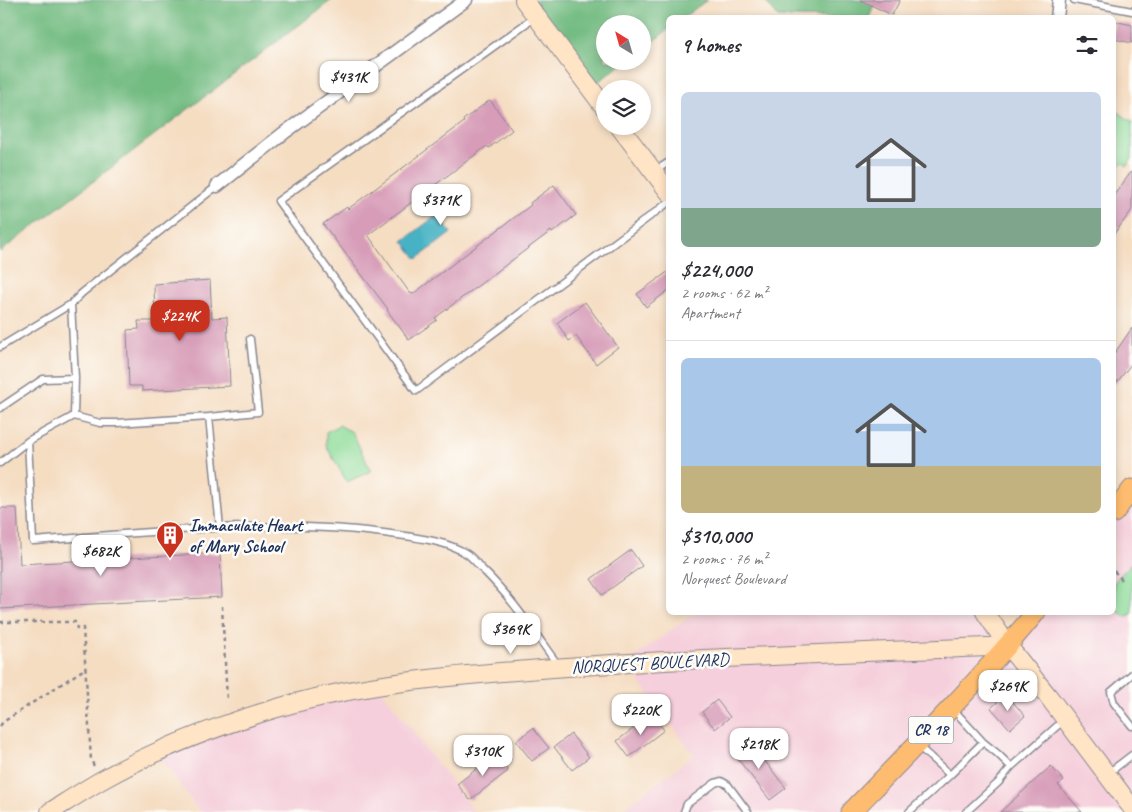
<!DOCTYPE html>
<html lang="en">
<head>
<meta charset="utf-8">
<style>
  body { margin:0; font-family:Caveat,sans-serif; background:#f2f2f3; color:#2b2b33; height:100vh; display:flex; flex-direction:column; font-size:19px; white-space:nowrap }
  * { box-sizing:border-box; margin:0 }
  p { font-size:16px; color:#7c7c81 }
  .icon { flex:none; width:28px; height:28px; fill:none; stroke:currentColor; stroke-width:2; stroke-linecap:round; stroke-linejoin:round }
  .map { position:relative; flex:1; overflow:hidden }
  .drawer { position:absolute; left:666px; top:15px; width:450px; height:600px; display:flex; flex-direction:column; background:#fff; border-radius:8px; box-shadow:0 2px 8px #0003 }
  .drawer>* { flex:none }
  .needle { width:32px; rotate:323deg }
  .fabs { position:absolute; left:596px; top:15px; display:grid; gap:10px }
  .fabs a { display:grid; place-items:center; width:55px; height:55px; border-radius:50%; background:#fff; box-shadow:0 2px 8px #0003; font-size:25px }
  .price { position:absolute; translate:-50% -42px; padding:0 11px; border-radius:10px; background:#fff; color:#222; font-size:16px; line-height:32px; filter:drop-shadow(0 1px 2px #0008) }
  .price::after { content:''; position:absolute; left:50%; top:30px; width:15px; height:11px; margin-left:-8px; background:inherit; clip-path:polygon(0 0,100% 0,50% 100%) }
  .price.active { background:#c8321e; color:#fff }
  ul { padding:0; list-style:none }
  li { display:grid; align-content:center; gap:10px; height:265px; padding:0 15px }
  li+li { border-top:1px solid #e1e1e2 }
  li span { display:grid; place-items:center; height:155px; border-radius:8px; color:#555 }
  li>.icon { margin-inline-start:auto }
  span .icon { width:90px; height:90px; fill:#fffc; stroke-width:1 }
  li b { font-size:21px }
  h2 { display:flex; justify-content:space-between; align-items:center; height:60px; padding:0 15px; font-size:21px }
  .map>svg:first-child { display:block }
</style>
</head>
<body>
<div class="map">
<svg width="1132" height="812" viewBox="0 0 1132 812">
  <rect width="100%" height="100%" fill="#fdfcf7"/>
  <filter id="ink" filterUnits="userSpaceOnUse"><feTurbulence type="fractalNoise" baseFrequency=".02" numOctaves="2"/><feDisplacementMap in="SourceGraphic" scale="10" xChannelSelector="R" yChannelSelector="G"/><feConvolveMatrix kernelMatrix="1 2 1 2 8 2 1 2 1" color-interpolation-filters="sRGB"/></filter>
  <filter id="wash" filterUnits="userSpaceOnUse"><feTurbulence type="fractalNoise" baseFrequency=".0096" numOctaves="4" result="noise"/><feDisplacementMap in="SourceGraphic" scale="20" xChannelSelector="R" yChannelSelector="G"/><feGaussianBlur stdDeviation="1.12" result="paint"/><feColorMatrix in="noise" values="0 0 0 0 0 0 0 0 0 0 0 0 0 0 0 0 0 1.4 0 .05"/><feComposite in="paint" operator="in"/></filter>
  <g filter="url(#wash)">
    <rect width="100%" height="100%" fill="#f5ddc2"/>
    <path fill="#f5cfdb" d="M1132,489v323h-514l76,-57 -68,-92 69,-50h290l23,33 28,-33 78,-1v-99z
      M379,687l95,125h-274l-43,-59z"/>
    <path fill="#8ddb99" stroke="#54857c" d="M1114,109l18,13v37l-5,7 -4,-3 -9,4z
      M339,425l13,7 19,39 -24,11 -21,-36v-14z
      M1132,563v51l-8,3 -10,-11v-24z"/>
    <path fill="#72bb81" stroke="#467570" d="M0,0h332l-332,252z
      M524,0h183l-23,17 -15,1v11l-26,20 -1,-25h-37v37h21l-36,27z
      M764,0h112l-7,18 -91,-1z"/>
    <path fill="#47b2c4" stroke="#317091" d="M437,215l14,18 -34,26 -14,-18z"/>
    <g id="blocks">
      <path fill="#d79cb8" d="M860,0h40l-8,15z
        M1114,21l18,4v18l-18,-4z
        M490,100l22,30 -23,18 -2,-2 -119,89 42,58 3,1 118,-89 -1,-2 24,-18 22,30 -24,18 -1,-2 -116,87 2,2 -28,20 -22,-30 1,-1 -65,-85 24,-17 1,2 116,-87 -1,-2z
        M1132,171v39l-18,24v-39z
        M669,271v19l-23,17 -9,-13z
        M210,280l2,38 15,-1 3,69 -88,5v-5h-13l-2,-56 12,-1 -1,-8h17l-1,-37z
        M585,302l33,45 -22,17 -20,-28 -7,5 -12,-18z
        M1132,328v35l-18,23v-32z
        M0,508h17l3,56 200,-11 2,44 -222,12z
        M631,550l11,16 -40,29 -11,-16z
        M1006,694l19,22 -15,13 -19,-21z
        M717,700l13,17 -15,12 -13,-17z
        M652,714l12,16 -35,27 -12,-16z
        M533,728l16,20 -17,13 -16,-20z
        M571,734l18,23 -17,13 -18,-23z
        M749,741l37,47 -16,12 -37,-47z
        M496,754l12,17 -38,29 -13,-16z
        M1051,766l13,15 -6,4 24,27h-82z"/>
    </g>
  </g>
  <g filter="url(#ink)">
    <use href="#blocks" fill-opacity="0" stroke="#888690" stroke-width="1"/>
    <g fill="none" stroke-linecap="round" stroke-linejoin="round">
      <g stroke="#888690" stroke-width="9">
        <path id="lane" d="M1074,0l58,11
          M535,17l-257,184 138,190 253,-189
          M655,171l14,-9
          M0,347l71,-43
          M0,408l43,-29 32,-1
          M74,416l26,7h17l92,-6 11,111
          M209,417l49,-5 -8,-73
          M28,441l46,-25 1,-38 -4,-74 11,-11 135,-107
          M0,463l28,-22 5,100c121,-9 244,-24 365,-6 22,3 51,7 69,19 6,4 11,11 16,16 29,28 51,62 75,95
          M1132,674l-21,18 3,11 18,23
          M952,708l31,34
          M917,745l33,30 33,-33 15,12 13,13 54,-48
          M1107,774l25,-19
          M684,812l3,-8 28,-21 6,-2 7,4 20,27
          M909,812l41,-37
          M966,812l33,-30 12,-15"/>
      </g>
      <g stroke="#888690" stroke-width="15">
        <path id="street" d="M1057,18l2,-18
          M217,186l67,-53 182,-133"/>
      </g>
      <g stroke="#888690" stroke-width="20">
        <path id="secondary" d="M524,0l81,108
          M619,126l50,66
          M985,612l23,34 40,50 84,112
          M50,812c16,-10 33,-21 50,-31 54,-31 114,-54 174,-72 90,-27 186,-34 279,-41 151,-11 303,-15 455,-22"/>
      </g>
      <g stroke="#888690" stroke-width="21">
        <path id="primary" d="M1114,513l18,-24
          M851,812c63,-65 127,-130 185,-200"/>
      </g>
      <path stroke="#888690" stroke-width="2.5" stroke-dasharray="4 4" stroke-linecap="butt" d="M1114,571l9,10
        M222,606l5,94
        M0,622h76l1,7 6,-1 8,132 3,6
        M0,726l3,-4 83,-54"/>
      <use href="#lane" stroke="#fff" stroke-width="6"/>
      <use href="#street" stroke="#fff" stroke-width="12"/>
      <use href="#secondary" stroke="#ffe4c6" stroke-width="18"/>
      <use href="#primary" stroke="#febc70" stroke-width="19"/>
    </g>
  </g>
  <defs>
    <g id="building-pin" transform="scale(1.4375)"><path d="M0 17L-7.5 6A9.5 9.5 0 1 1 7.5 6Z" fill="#c8321e" stroke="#fdfcf7"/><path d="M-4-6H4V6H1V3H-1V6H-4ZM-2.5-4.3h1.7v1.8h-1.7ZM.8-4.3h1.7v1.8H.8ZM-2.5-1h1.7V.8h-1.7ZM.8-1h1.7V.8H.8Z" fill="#fff"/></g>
  </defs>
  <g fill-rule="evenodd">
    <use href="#building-pin" x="170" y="535"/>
  </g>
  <g text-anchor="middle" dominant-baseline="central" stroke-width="5" stroke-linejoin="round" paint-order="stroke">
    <rect fill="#fdfcf7" stroke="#5f6c8c" stroke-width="1" x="908.5" y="716.5" width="45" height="27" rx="4"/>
    <g font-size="16" font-weight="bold" fill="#1b2f5e">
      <text x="931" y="730">CR 18</text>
    </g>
    <g font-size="18" font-weight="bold" fill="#1b2f5e" stroke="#fdfcf7" text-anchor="start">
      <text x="189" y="525">Immaculate Heart<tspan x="189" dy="21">of Mary School</tspan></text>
    </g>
    <g font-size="18" fill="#1b2f5e" stroke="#fdfcf7">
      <text transform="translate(650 663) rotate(-3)">NORQUEST BOULEVARD</text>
    </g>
  </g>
</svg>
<div class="fabs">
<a><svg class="needle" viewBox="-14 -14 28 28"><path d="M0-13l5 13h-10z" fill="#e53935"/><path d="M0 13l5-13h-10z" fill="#7c7c81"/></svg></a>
<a><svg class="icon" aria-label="layers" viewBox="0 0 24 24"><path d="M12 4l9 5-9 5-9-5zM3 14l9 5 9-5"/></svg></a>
</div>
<b class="price" style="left:349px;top:103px">$431K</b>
<b class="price" style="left:441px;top:226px">$371K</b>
<b class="price active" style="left:180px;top:342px">$224K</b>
<b class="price" style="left:101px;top:577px">$682K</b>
<b class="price" style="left:511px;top:655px">$369K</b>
<b class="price" style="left:1008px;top:712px">$269K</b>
<b class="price" style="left:641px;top:736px">$220K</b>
<b class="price" style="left:759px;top:770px">$218K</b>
<b class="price" style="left:483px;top:777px">$310K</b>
<section class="drawer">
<h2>9 homes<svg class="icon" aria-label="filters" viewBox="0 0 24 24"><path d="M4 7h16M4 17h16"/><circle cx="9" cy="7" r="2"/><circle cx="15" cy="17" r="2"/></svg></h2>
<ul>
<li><span style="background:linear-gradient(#c9d6e8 75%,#7fa58c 0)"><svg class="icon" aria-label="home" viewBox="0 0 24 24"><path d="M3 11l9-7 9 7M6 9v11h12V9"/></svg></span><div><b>$224,000</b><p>2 rooms · 62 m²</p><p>Apartment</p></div></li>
<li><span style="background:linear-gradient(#a9c7e8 70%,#c2b280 0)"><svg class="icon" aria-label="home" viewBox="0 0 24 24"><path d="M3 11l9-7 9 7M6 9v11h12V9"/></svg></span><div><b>$310,000</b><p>2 rooms · 76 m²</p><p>Norquest Boulevard</p></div></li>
</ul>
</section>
</div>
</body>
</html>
